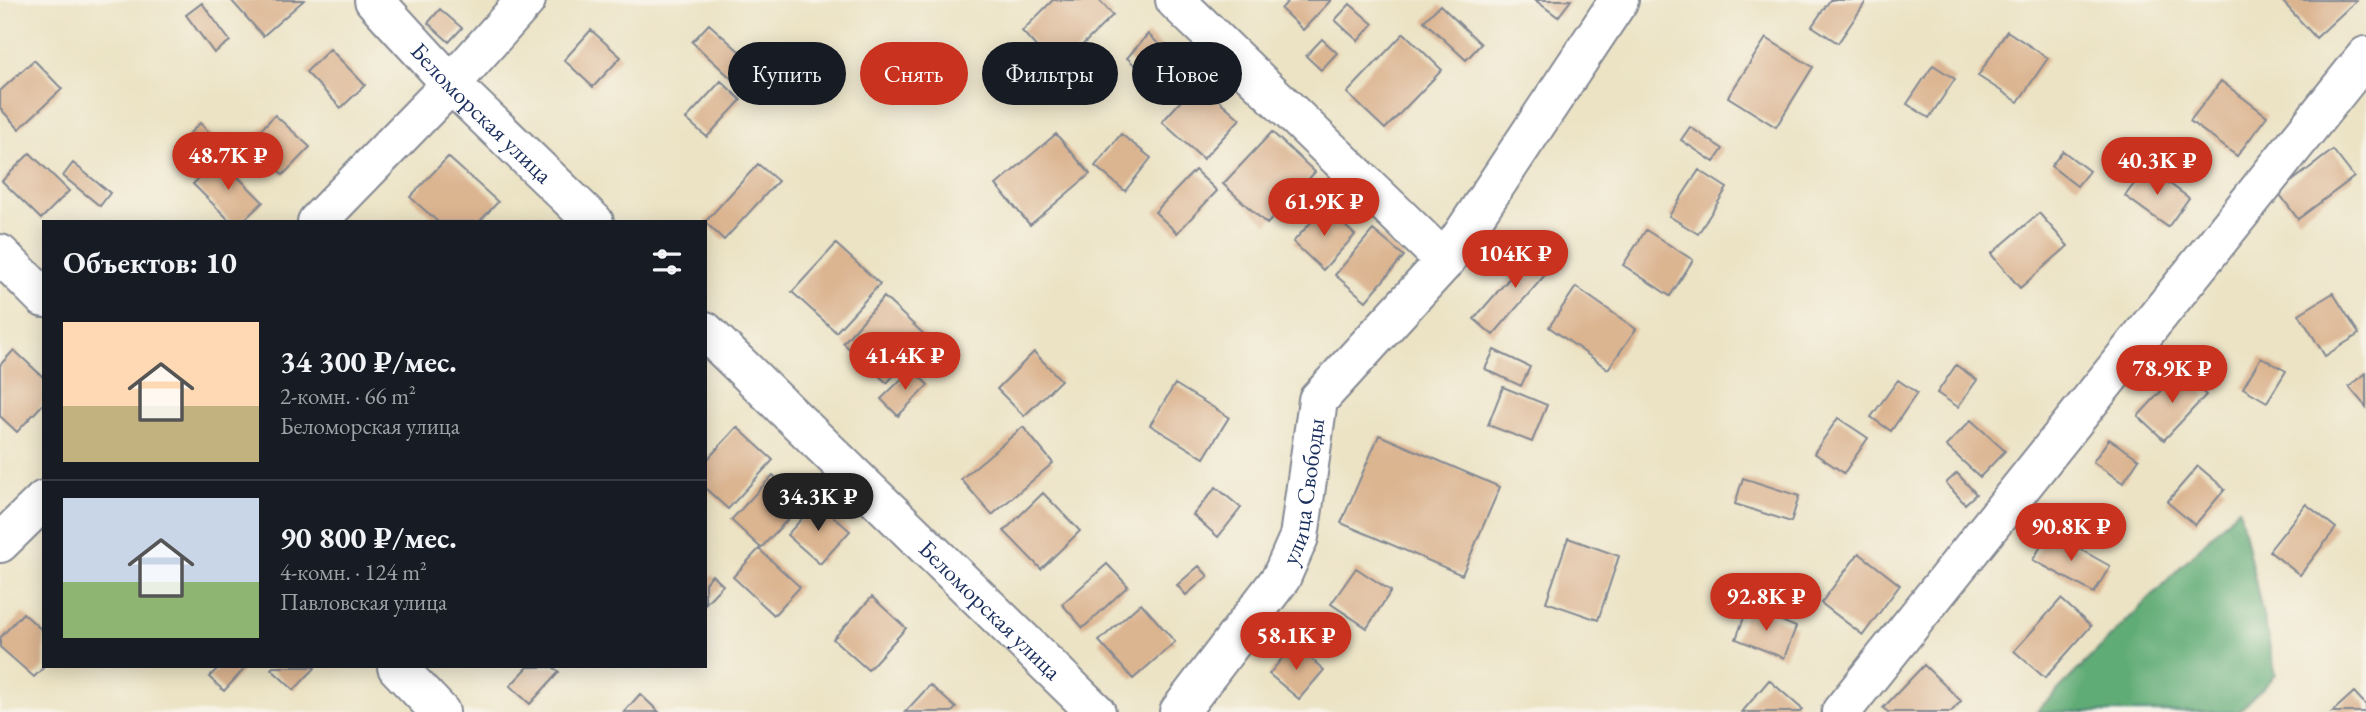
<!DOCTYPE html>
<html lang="ru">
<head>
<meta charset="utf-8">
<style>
  body { margin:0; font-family:"EB Garamond",serif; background:#242831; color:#f1f3f6; height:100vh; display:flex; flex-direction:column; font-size:26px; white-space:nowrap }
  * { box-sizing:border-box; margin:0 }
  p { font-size:23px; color:#9ea1a6 }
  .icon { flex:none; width:38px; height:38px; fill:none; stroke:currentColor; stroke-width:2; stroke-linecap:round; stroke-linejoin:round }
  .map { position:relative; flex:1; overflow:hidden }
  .drawer { position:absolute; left:42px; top:220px; width:665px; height:448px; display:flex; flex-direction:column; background:#171b24; border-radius:0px; box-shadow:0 4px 18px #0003 }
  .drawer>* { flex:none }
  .banner { position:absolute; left:728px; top:42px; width:665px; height:63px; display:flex; gap:14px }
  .price { position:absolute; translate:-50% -60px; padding:0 16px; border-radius:24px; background:#c8321e; color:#fff; font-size:23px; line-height:46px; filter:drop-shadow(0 2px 4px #0008) }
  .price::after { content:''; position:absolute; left:50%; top:42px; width:21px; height:16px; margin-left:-10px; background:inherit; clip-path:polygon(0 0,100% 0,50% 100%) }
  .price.on { background:#222; color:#fff }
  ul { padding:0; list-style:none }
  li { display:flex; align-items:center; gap:21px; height:175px; padding:0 21px }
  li+li { border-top:2px solid #363941 }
  li span { display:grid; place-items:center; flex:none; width:196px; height:140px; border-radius:0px; color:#555 }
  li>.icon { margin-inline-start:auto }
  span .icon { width:84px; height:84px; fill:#fffc; stroke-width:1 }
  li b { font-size:30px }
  h2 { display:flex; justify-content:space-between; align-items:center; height:84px; padding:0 21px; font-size:30px }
  .pill { padding:0 24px; border-radius:32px; background:#171b24; box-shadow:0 4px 18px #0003; font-size:24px; line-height:63px }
  .pill.on { background:#c8321e; color:#fff }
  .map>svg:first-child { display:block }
</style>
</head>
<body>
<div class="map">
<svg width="2366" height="712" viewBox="0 0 2366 712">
  <rect width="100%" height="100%" fill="#f7f3e8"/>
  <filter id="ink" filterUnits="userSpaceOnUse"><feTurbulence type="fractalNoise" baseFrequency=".0143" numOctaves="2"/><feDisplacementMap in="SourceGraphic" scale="14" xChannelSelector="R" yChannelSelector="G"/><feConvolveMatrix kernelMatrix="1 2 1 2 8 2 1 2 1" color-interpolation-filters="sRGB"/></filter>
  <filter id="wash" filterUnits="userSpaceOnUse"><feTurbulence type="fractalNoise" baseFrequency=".00686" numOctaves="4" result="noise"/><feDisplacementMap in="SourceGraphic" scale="28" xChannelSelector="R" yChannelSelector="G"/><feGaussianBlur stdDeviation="1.57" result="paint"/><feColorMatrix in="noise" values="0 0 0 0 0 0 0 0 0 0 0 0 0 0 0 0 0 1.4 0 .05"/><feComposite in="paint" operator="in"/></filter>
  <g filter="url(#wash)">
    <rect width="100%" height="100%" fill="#ece3c5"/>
    <path fill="#60ac76" stroke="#3e6e6a" stroke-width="2" d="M2239,508l37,167 -38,37h-202z"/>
    <g id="blocks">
      <path fill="#dbb490" d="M231,0h73l-41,36z
        M1053,0h46l14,15 -56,55 -35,-39z
        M1289,0h42l-28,30 -22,-21z
        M1535,0h36l-13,17z
        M1830,0h37l-29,43 -26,-17z
        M2285,0h72l-41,38 -33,-36z
        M202,3l28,38 -16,12 -28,-38z
        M1350,4l23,20 -15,17 -23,-21z
        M1440,5l41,39 -15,16 -42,-39z
        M440,9l22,19 -13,14 -21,-19z
        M709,24l40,36 -17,19 -40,-37z
        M591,30l30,27 -28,30 -29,-27z
        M2007,31l41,27 -30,44 -40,-26z
        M1404,33l38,37 -57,59 -38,-36z
        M1148,34l31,29 -21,23 -31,-28z
        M1766,38l47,29 -37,60 -48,-30z
        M1322,39l15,14 -16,17 -15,-14z
        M330,49l35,36 -24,23 -35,-36z
        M34,60l28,29 -43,40 -19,-21v-17z
        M1933,65l22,14 -26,39 -22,-14z
        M721,81l20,19 -34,37 -21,-18z
        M2221,81l46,35 -30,40 -47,-35z
        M1198,82l42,37 -37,40 -41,-37z
        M275,115l35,32 -27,28 -34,-33z
        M200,123l21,22 -14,13 -21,-21z
        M1690,127l33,22 -9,13 -33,-22z
        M1272,132l43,40 -48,52 -44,-40z
        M1056,134l34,40 -60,51 -34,-40z
        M1121,134l30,24 -26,33 -30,-25z
        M2333,150l21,27 -56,42 -20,-27z
        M2063,151l26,20 -12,15 -26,-20z
        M30,153l39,38 -28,28 -39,-38z
        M448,157l50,45 -19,20h-41l-28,-25z
        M219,158l44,44 -21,20h-11l-38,-38z
        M73,163l37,30 -10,13 -37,-30z
        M758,164l20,17 -54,59 -19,-18z
        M2147,167l42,31 -21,29 -43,-31z
        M1195,170l22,21 -40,42 -22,-21z
        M1699,170l28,18 -29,46 -29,-18z
        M1325,207l30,28 -32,35 -30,-28z
        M2039,213l29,33 -48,42 -29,-34z
        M1373,230l31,26 -38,45 -31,-26z
        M1646,230l47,30 -23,36 -47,-31z
        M836,244l44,40 -44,48 -44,-40z
        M1538,245l19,16 -64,74 -19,-16z
        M1576,287l60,42 -28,40 -59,-42z
        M2333,293l26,41 -34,22 -26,-42z
        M884,297l44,41 -41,45 -44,-40z
        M14,350l30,28v25l-27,29 -17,-16v-51z
        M1494,350l36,17 -9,19 -36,-17z
        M1034,352l27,28 -37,36 -27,-27z
        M2261,357l25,14 -19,31 -24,-14z
        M1956,365l21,15 -19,27 -21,-14z
        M912,369l16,16 -30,31 -17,-17z
        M2180,371l26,24 -42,45 -26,-24z
        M2366,373v34l-17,-20z
        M1898,380l19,13 -26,38 -20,-14z
        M1175,384l54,33 -25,41 -54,-33z
        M1503,387l44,18 -15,37 -44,-17z
        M1838,418l30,20 -24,35 -30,-20z
        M1971,420l34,31 -25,26 -34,-31z
        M737,427l36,33 -45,49 -23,-21v-26z
        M1023,427l30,36 -61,52 -31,-36z
        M1379,435l121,52 -38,88 -121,-52z
        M2109,439l30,20 -16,24 -30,-21z
        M2198,466l27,23 -30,36 -28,-23z
        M1957,473l19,21 -11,10 -19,-21z
        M773,475l30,28 -42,45 -30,-28z
        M1743,478l56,18 -8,26 -56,-18z
        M1216,487l25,21 -23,29 -25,-22z
        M1043,493l37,38 -39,38 -37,-38z
        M817,502l33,29 -30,33 -33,-29z
        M2306,504l30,24 -36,47 -31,-24z
        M2049,532l61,34 -16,27 -61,-33z
        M1568,538l51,18 -21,64 -52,-18z
        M759,549l41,38 -26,28 -41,-38z
        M1859,553l41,32 -37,50 -42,-32z
        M1107,564l21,22 -45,42 -21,-24z
        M1199,566l9,10 -22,19 -9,-10z
        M1356,568l35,23 -24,37 -36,-24z
        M712,575l11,10 -18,19v-21z
        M872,597l34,31 -38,42 -35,-31z
        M2061,599l30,27 -46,52 -31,-27z
        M1141,603l34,39 -42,37 -34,-38z
        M1748,607l48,20 -12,31 -48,-19z
        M23,613l21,19v35l-10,10 -34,-30v-9z
        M1294,644l30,26 -25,29 -30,-25z
        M1924,665l37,36 -10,11h-63l-5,-4z
        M219,667h27l-22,24 -15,-14z
        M273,667h40l2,1 -21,22 -23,-21z
        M528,667h25l6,5 -29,32 -20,-18z
        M1769,680l33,29 -2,3h-58z
        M930,685l26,23 -4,4h-47z
        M2354,692l12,13v7h-34z
        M640,694l19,18h-35z"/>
    </g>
  </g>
  <g filter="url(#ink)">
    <use href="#blocks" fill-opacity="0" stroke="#848992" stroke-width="2"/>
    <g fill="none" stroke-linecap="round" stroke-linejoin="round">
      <g stroke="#848992" stroke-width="42">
        <g id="minor">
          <path id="s1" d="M374,0l77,84 143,138"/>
          <path d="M1175,0l270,261"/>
          <path d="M317,222l134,-138 75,-84"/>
          <path d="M0,254l44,44"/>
          <path id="s2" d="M705,331l391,381"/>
          <path d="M0,543l44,-43"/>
          <path d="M397,667l43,45"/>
          <path id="s3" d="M1179,712l102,-134 18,-41 19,-137 127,-139 174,-261"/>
          <path d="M1841,712l525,-656"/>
        </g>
      </g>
      <use href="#minor" stroke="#fff" stroke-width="38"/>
    </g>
  </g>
  <g text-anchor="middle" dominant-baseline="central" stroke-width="6" stroke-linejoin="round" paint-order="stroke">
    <g font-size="24" fill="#1b2f5e" stroke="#f7f3e8">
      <text stroke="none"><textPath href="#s1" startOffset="156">Беломорская улица</textPath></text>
      <text stroke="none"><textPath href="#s3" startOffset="259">улица Свободы</textPath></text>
      <text stroke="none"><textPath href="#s2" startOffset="399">Беломорская улица</textPath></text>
    </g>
  </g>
</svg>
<b class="price" style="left:228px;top:192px">48.7K ₽</b>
<b class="price" style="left:2157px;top:197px">40.3K ₽</b>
<b class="price" style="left:1324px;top:238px">61.9K ₽</b>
<b class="price" style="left:1515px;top:290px">104K ₽</b>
<b class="price" style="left:905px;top:392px">41.4K ₽</b>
<b class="price" style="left:2172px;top:405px">78.9K ₽</b>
<b class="price on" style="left:818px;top:533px">34.3K ₽</b>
<b class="price" style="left:2071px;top:563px">90.8K ₽</b>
<b class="price" style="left:1766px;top:633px">92.8K ₽</b>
<b class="price" style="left:1296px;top:672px">58.1K ₽</b>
<div class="banner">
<a class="pill">Купить</a>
<a class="pill on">Снять</a>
<a class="pill">Фильтры</a>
<a class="pill">Новое</a>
</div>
<section class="drawer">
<h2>Объектов: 10<svg class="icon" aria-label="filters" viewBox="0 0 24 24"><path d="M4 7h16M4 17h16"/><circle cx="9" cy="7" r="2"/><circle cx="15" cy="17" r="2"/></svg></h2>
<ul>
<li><span style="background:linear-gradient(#ffd9b3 60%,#c2b280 0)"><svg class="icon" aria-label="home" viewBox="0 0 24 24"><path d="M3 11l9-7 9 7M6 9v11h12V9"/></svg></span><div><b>34 300 ₽/мес.</b><p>2-комн. · 66 m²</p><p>Беломорская улица</p></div></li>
<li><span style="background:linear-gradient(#c9d6e8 60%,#8fb573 0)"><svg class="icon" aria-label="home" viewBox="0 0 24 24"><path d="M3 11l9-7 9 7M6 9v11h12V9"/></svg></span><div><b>90 800 ₽/мес.</b><p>4-комн. · 124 m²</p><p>Павловская улица</p></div></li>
</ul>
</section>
</div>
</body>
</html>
